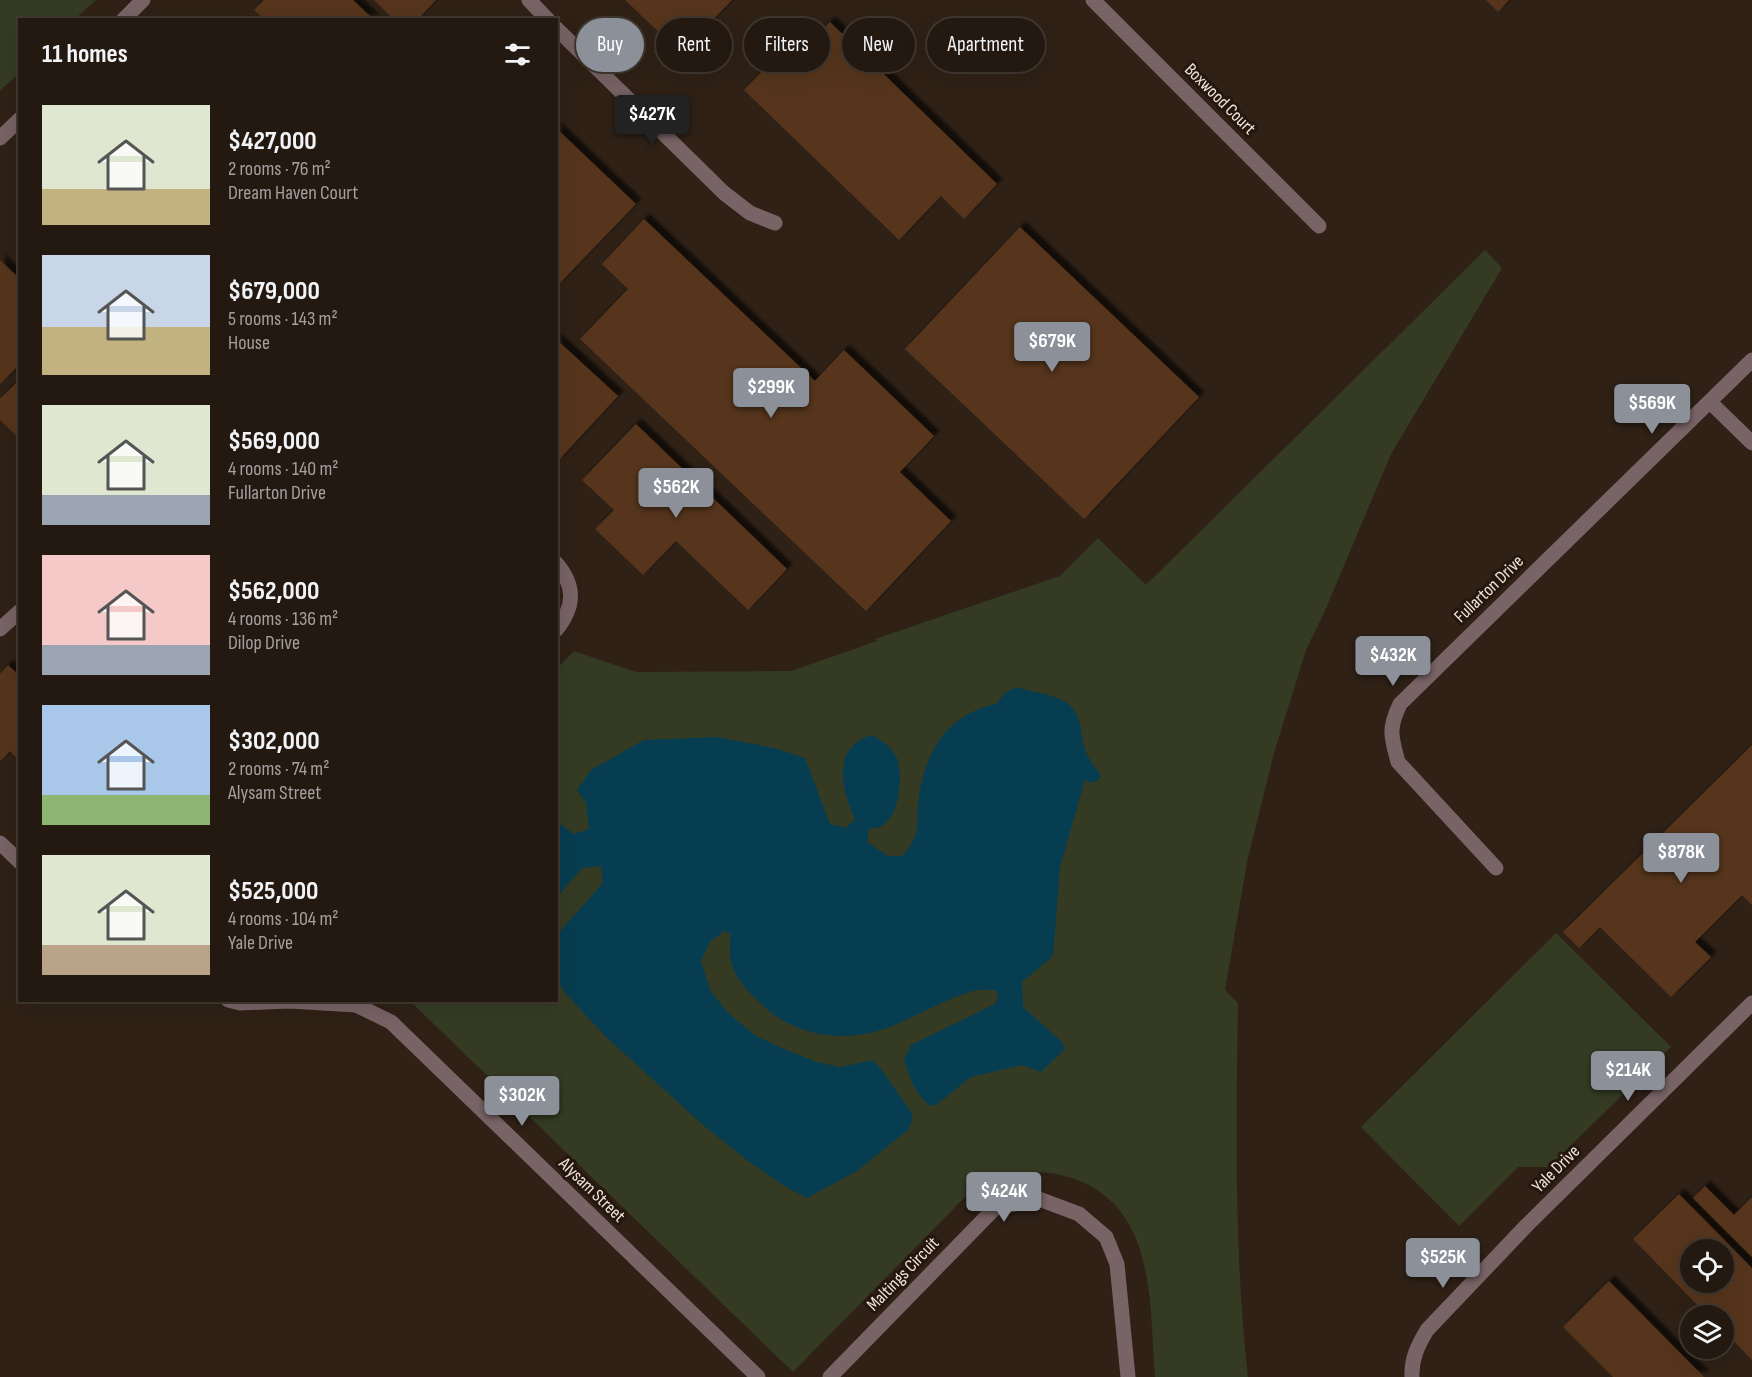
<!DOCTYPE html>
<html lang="en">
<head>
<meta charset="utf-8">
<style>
  body { margin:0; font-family:"Sofia Sans Condensed",sans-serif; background:#2f261e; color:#f1f3f6; height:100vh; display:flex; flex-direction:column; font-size:22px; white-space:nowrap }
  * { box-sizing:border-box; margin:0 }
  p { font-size:20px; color:#a3a09f }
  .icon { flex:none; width:33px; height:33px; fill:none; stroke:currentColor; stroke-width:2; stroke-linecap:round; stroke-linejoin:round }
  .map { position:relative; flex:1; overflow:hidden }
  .drawer { position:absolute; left:18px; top:18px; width:540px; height:984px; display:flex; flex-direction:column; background:#231910; border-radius:0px; box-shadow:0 6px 24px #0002,0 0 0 2px #403830 }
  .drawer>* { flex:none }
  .banner { position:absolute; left:576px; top:18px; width:570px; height:54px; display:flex; gap:12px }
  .fabs { position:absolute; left:1680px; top:1239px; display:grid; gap:12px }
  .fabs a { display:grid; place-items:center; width:54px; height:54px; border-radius:50%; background:#231910; box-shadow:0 6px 24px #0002,0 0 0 2px #403830; font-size:30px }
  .price { position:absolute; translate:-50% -51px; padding:0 14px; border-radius:6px; background:#8c9099; color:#fff; font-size:20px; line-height:39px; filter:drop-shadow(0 2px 3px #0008) }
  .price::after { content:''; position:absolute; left:50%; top:36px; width:18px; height:14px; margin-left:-9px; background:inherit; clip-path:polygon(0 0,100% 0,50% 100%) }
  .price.on { background:#222; color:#fff }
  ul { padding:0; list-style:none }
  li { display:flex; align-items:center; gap:18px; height:150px; padding:0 24px }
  li span { display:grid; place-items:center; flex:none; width:168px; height:120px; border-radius:0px; color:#555 }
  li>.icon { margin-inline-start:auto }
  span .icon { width:72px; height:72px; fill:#fffc; stroke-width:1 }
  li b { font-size:26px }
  h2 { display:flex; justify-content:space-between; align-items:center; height:72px; padding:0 24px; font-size:26px }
  .chip { padding:0 21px; border-radius:27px; background:#231910; box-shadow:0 6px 24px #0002,0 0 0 2px #403830; font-size:21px; line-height:54px }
  .chip.on { background:#8c9099; color:#fff }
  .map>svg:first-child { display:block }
</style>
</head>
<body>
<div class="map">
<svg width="1752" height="1377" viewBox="0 0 1752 1377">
  <defs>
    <filter id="shadow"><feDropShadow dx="5.5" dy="-5.5" stdDeviation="1.5" flood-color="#0009"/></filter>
  </defs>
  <rect width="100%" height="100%" fill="#2f2116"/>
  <path fill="#353b23" d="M0,0h96l-21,19 -55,1 -1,53 -19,18z
    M1485,250l17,18 -111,186 -67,159 -18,37 -32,103 -27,109 -22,128 13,13c-2,124 -4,250 10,374h-93c-6,-78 2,-179 -94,-202 -35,-8 -66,1 -95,21l-173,176 -383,-371 146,-1 1,-332 17,-17 62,21 155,-1 86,-30 -2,-2 185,-63 38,-38 48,47z
    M1556,933l115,114 -122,120h-31l-59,59 -98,-99z"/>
  <path fill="#073d50" d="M1018,687c14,6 30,6 44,13 22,11 17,32 24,52 3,8 10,16 15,24l-4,5 -5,2 -7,-3 -25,88 -7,88 -31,26 1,25 38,34 4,8 -24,23 -19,-7 -51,12 -35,28 -6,1c-15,-13 -21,-28 -26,-47l7,-14 84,-41 3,-9 -3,-5c-7,0 -16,-1 -22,1 -25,7 -52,23 -76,33 -47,21 -102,15 -139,-23 -24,-25 -30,-32 -28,-67l-6,-3 -14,11 -9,19 9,29 18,23 28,23 28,13 33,13 24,5 31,-7 9,9 32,46 -4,14 -52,42 -50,27 -23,-12 -36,-25 -45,-36 -96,-87 -40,-43 -10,-14v-46l46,-52 -2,-17 -19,2 -25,29v-75l17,12 15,-5 -3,-26 -9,-13 14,-20 53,-30 73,-3 57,11 31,10 25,66 16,4 9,-9c-14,-30 -24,-73 18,-84 8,6 20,13 24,23 6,18 3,56 -14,67 -4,3 -10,3 -14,4l-2,13 21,14h14c21,-22 13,-33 17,-60 7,-47 30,-82 77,-92l10,-12z"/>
  <path fill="#57361c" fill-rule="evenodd" filter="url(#shadow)" d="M264,0h89l21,20h-109l-11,-10z
    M374,0h62l-19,20h-23z
    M625,0h107l-49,50 4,4 -15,15 -18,-17 12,-13z
    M1486,0h23l-11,12z
    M830,22l167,162 -33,35 -23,-23 -42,44 -155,-150 61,-63 10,10z
    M556,128l80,76 -80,83z
    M644,219l171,162 29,-31 90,86 -34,36 51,49 -85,90 -286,-272 48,-50 -26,-25z
    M1020,227l179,170 -115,122 -179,-170z
    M0,260l20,19v85l-20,20z
    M556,339l62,57 -62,67z
    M20,379v60l-20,-19v-21z
    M636,424l151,145 -39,41 -72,-69 -33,34 -48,-46 19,-19 -32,-30z
    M8,665l12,11v85l-10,-10 -10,10v-87z
    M1752,745v160l-10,-10 -47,47 16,15 -40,40 -71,-70 -21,21 -16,-16z
    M1705,1186l29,29 18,-18v60l-59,-59z
    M1679,1194l73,74v92l-28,-29v-15h-16l-75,-77zM1690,1250h34v32h-34z
    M1609,1281l95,96h-91l-50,-50z"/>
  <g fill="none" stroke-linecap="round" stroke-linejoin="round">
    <path stroke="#786366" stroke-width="15" d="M529,0l19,20
      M1093,0l226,226
      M556,28l168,165 26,20 25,10
      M1710,402l42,41
      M556,563c20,23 19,44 0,67
      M0,629l20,-18
      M0,843l20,19
      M1496,868l-98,-106c-7,-26 -10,-33 2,-58l352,-344
      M228,1000l12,3 50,-2 66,4 35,17 367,355
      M830,1377l165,-169 44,-9 40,15 27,23 11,27 11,113
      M1412,1377c-1,-18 6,-32 15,-47l100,-105 225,-222"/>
    <path stroke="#786366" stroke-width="15" d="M123,20l20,-20
      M0,138l20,-19"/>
  </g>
  <g text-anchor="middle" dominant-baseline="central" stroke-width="6" stroke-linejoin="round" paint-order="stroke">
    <g font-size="18" fill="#eee5dd" stroke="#25170d">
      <text transform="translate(1220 99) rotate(45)">Boxwood Court</text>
      <text transform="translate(1489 589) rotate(-44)">Fullarton Drive</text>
      <text transform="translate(1556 1169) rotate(-45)">Yale Drive</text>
      <text transform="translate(592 1190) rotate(44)">Alysam Street</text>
      <text transform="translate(903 1274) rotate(-46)">Maltings Circuit</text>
    </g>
  </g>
</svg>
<div class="fabs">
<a><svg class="icon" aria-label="locate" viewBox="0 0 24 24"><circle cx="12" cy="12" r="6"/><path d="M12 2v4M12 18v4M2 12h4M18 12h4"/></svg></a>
<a><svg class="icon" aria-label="layers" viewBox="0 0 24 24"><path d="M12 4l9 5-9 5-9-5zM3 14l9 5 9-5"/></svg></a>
</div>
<b class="price on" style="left:652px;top:146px">$427K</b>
<b class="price" style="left:1052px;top:373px">$679K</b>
<b class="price" style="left:771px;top:419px">$299K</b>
<b class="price" style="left:1652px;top:435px">$569K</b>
<b class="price" style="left:676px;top:519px">$562K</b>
<b class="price" style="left:1393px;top:687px">$432K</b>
<b class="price" style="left:1681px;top:884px">$878K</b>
<b class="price" style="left:1628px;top:1102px">$214K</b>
<b class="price" style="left:522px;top:1127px">$302K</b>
<b class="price" style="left:1004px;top:1223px">$424K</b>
<b class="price" style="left:1443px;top:1289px">$525K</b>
<div class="banner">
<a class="chip on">Buy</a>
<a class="chip">Rent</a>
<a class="chip">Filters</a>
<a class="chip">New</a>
<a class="chip">Apartment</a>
</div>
<section class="drawer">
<h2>11 homes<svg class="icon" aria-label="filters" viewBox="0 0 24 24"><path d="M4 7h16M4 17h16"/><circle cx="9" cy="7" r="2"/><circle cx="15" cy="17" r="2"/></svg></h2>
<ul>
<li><span style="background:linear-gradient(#dfe7d0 70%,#c2b280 0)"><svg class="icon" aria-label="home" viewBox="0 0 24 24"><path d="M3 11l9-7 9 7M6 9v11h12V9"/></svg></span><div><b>$427,000</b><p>2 rooms · 76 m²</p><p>Dream Haven Court</p></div></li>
<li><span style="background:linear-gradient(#c9d6e8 60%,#c2b280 0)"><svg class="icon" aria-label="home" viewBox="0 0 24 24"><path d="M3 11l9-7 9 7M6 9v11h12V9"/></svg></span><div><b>$679,000</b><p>5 rooms · 143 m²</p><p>House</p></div></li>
<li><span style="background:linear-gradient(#dfe7d0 75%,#9aa5b1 0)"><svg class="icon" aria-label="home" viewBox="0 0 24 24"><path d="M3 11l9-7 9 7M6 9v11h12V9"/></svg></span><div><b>$569,000</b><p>4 rooms · 140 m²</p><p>Fullarton Drive</p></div></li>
<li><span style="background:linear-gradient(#f6c9c9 75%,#9aa5b1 0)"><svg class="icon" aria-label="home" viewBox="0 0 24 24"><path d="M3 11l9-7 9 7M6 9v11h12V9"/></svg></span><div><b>$562,000</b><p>4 rooms · 136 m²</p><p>Dilop Drive</p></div></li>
<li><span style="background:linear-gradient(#a9c7e8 75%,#8fb573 0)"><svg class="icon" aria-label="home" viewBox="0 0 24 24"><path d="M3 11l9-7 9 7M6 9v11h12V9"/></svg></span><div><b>$302,000</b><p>2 rooms · 74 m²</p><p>Alysam Street</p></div></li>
<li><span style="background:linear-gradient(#dfe7d0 75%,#b9a48a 0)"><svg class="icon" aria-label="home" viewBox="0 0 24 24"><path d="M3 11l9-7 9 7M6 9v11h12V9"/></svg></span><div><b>$525,000</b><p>4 rooms · 104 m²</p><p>Yale Drive</p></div></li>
</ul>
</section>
</div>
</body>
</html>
